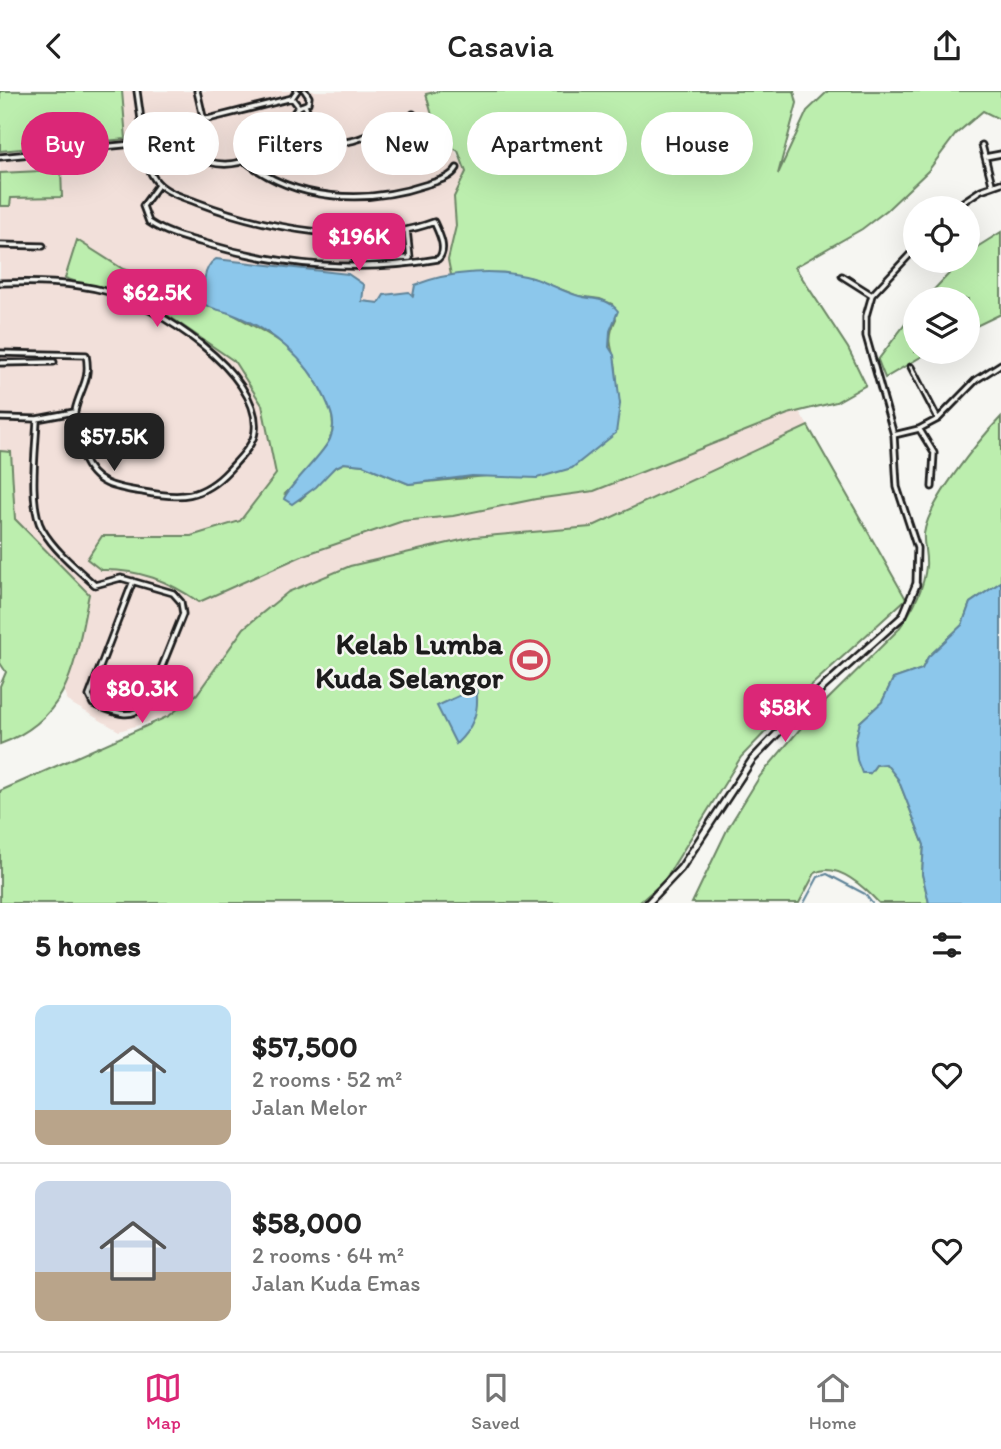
<!DOCTYPE html>
<html lang="en">
<head>
<meta charset="utf-8">
<style>
  body { margin:0; font-family:Itim,sans-serif; background:#f6f6f6; color:#222; height:100vh; display:flex; flex-direction:column; font-size:26px; white-space:nowrap }
  * { box-sizing:border-box; margin:0 }
  p { font-size:23px; color:#767676 }
  .icon { flex:none; width:38px; height:38px; fill:none; stroke:currentColor; stroke-width:2; stroke-linecap:round; stroke-linejoin:round }
  .map { position:relative; height:812px; overflow:hidden }
  .panel { display:flex; flex-direction:column; background:#fff; flex:1 }
  .panel>* { flex:none }
  .guide { position:absolute; left:21px; top:21px; width:959px; height:63px; display:flex; gap:14px }
  .buttons { position:absolute; left:903px; top:105px; display:grid; gap:14px }
  .buttons a { display:grid; place-items:center; width:77px; height:77px; border-radius:50%; background:#fff; box-shadow:0 7px 28px #0002; font-size:35px }
  .price { position:absolute; translate:-50% -60px; padding:0 16px; border-radius:14px; background:#db2777; color:#fff; font-size:23px; line-height:46px; filter:drop-shadow(0 2px 4px #0008) }
  .price::after { content:''; position:absolute; left:50%; top:42px; width:21px; height:16px; margin-left:-10px; background:inherit; clip-path:polygon(0 0,100% 0,50% 100%) }
  .price.current { background:#222; color:#fff }
  ul { padding:0; list-style:none }
  li { display:flex; align-items:center; gap:21px; height:175px; padding:0 35px }
  li+li { border-top:2px solid #e0e0e0 }
  li span { display:grid; place-items:center; flex:none; width:196px; height:140px; border-radius:14px; color:#555 }
  li>.icon { margin-inline-start:auto }
  span .icon { width:84px; height:84px; fill:#fffc; stroke-width:1 }
  li b { font-size:30px }
  h2 { display:flex; justify-content:space-between; align-items:center; height:84px; padding:0 35px; font-size:30px }
  .tag { padding:0 24px; border-radius:32px; background:#fff; box-shadow:0 7px 28px #0002; font-size:24px; line-height:63px }
  .tag.current { background:#db2777; color:#fff }
  header { display:flex; justify-content:space-between; align-items:center; height:91px; padding:0 35px; background:#fff; font-size:32px; font-weight:600 }
  .dock { display:flex; justify-content:space-around; align-items:center; height:98px; border-top:2px solid #e0e0e0; background:#fff; font-size:19px; color:#767676 }
  .dock a { display:grid; justify-items:center; gap:4px }
  .dock .current { color:#db2777 }
  .map>svg:first-child { display:block }
</style>
</head>
<body>
<header><svg class="icon" aria-label="back" viewBox="0 0 24 24"><path d="M15 5l-7 7 7 7"/></svg>Casavia<svg class="icon" aria-label="share" viewBox="0 0 24 24"><path d="M12 15V3M7 8l5-5 5 5M5 13v7h14v-7"/></svg></header>
<div class="map">
<svg width="1001" height="812" viewBox="0 0 1001 812">
  <rect width="100%" height="100%" fill="#f6f6f2"/>
  <filter id="ink" filterUnits="userSpaceOnUse"><feTurbulence type="fractalNoise" baseFrequency=".0143" numOctaves="2"/><feDisplacementMap in="SourceGraphic" scale="14" xChannelSelector="R" yChannelSelector="G"/><feConvolveMatrix kernelMatrix="1 2 1 2 8 2 1 2 1" color-interpolation-filters="sRGB"/></filter>
  <g filter="url(#ink)">
    <path fill="#f2e0da" d="M0,0h439l-12,3 39,78 -12,25 2,29 -8,34 3,15 -22,4 -16,17 -33,7 -18,-2 -15,-27 -131,-15 70,86 422,-85 100,166 -217,101 -117,10 -124,29 -62,26 -44,36 -47,66 -28,22 -50,15 -52,-30 -31,-116 -36,-46z"/>
    <path fill="#bceeae" stroke="#6c8565" stroke-width="2" d="M0,0h122l4,48 -126,12z
      M439,0h355l3,12 -19,71 29,-63 21,-20h173v29l-18,-9 -27,23 -28,37 -41,39 -25,19 -67,38 53,81 18,37 -30,17 -48,12 -194,77 -58,8 -83,17 -50,5 -99,34 -105,47c-31,-21 -59,-33 -98,-32l-14,-11 15,-23h89l49,-15 36,-47 -14,-69 -28,-44 -73,-50 -96,-33 12,-38 46,29 81,27v8c10,6 21,6 30,11 17,10 37,19 52,31 22,17 57,65 44,93 -9,18 -30,40 -45,55l15,6 34,-32 10,-5 19,2 46,19 87,-9 124,-71c-3,-12 -3,-23 -4,-35 -3,-21 -11,-28 0,-50l-4,-15 -12,-5 -22,-3 -46,-18 -30,-5 -51,2 -3,-15 8,-34 -2,-29 12,-25 -8,-21 -19,-11 -13,-46z
      M61,79l1,27 -51,1 -1,8h-10v-33z
      M1001,141v82l-33,16v-31h-43l36,-38h7l1,-9z
      M915,220v41h14l-44,26 -7,-18z
      M1001,326v165l-31,21 -8,22 -34,32 -6,12 -29,10 -11,23 -22,20 -5,21 15,30 6,-8 10,-1 12,15 26,66 -2,29 7,29h-50c-14,-15 -42,-42 -64,-30l-16,30h-107l36,-75 32,-52 52,-61 86,-85c14,-19 26,-40 28,-64 1,-11 -3,-22 -2,-32 4,-32 55,-94 77,-117z
      M808,335l98,173 -102,93 -63,65 -77,124 -25,22h-639v-112l169,-75 28,-22 47,-66 44,-36 62,-26 124,-29 117,-10z
      M0,360l11,1 4,67 74,75c-14,66 -17,124 -89,150v-58l6,-14 -6,-9z"/>
    <path fill="#8cc7eb" stroke="#5f8398" stroke-width="2" d="M216,168l132,15 16,11 -2,16 17,2 5,-8 25,-3 4,4 2,-11c35,-14 83,-17 118,-7 16,5 30,14 46,18 15,4 28,1 39,15l-8,20 -1,16 5,8 6,49 -4,29 -44,35 -35,10 -65,-2 -63,8 -46,-19 -19,-2 -10,5 -18,19 -24,17 -8,-5c3,-12 39,-44 46,-60 7,-15 1,-28 -5,-41 -18,-39 -55,-70 -96,-85 -8,-3 -17,-4 -25,-9 -1,-15 -2,-37 12,-45z
      M1001,491v321h-72l-7,-29 2,-29 -26,-66 -12,-15 -10,1 -6,8h-8l-5,-13 -2,-17 5,-21 22,-20 11,-23 29,-10 6,-12 34,-32 8,-22z
      M476,597c4,23 -3,40 -20,56l-19,-38z"/>
    <g fill="none" stroke-linecap="round" stroke-linejoin="round">
      <path stroke="#5f8398" stroke-width="2" d="M804,812l14,-26 9,-3 38,20 7,9"/>
      <g stroke="#1c1c1c" stroke-width="9">
        <path id="street" d="M137,0l6,43
          M197,0l6,26 5,2 84,-21
          M297,0l-5,7 7,9
          M305,15c23,44 33,42 74,25 13,-5 25,-6 34,-17
          M133 53a9 9 0 1 1 18 0a9 9 0 1 1-18 0Z
          M151,53c24,4 37,12 58,18 33,9 60,-11 78,-37 3,-5 8,-16 12,-18 3,-2 7,-2 9,-4l1,-6 -4,-6
          M982,54l10,39
          M143,63c4,9 7,21 14,28 10,11 26,15 39,20 67,26 169,46 238,20 5,11 14,28 4,37 -77,14 -159,7 -234,-16 -19,-5 -39,-10 -55,-21l-6,-16 16,-22
          M0,66l133,-13
          M985,66l16,-3
          M245,70c50,40 120,44 180,24 12,-4 25,-6 32,-17
          M954,117l27,-18 20,-7
          M355,142v28l55,-3 -3,-28
          M0,154l43,1
          M915,158l-43,46 -6,21v20l28,99 3,52 20,61 -1,37
          M842,185l30,19
          M0,192c35,-1 71,-1 105,8 50,14 157,82 150,140 -1,14 -17,29 -26,39 -27,29 -49,29 -86,22 -27,-4 -49,-7 -60,-35 -5,-14 -10,-31 -8,-46 5,-23 16,-30 11,-56l-86,-2
          M0,272l54,-1
          M911,276l27,52
          M0,327l37,1 37,-7
          M37,328c-1,29 -9,85 5,110 12,21 35,40 53,56l26,-7 52,15 8,9 2,12 -37,92c-18,15 -33,5 -53,-2l-4,-8 44,-115
          M920,339l14,23 -2,34
          M894,344l25,-6 19,-10 38,-39 25,-16"/>
      </g>
      <g stroke="#1c1c1c" stroke-width="10">
        <path id="secondary" d="M648,812l33,-35 71,-108 58,-61 93,-83 13,-31"/>
      </g>
      <use href="#street" stroke="#f6f6f2" stroke-width="3.5"/>
      <use href="#secondary" stroke="#f6f6f2" stroke-width="5"/>
    </g>
  </g>
  <defs>
    <g id="stadium-ring" transform="scale(2.0125)"><circle r="9.5" fill="#f6f6f2" stroke="#d1495b" stroke-width="1.5"/><path d="M0-5a6.5 5 0 1 0 0 10a6.5 5 0 1 0 0-10ZM-3.5-1.8h7v3.6h-7Z" fill="#d1495b"/></g>
  </defs>
  <g fill-rule="evenodd">
    <use href="#stadium-ring" x="530" y="569"/>
  </g>
  <g text-anchor="middle" dominant-baseline="central" stroke-width="5" stroke-linejoin="round" paint-order="stroke">
    <g font-size="30" font-weight="bold" fill="#1c1c1c" stroke="#f6f6f2" text-anchor="end">
      <text x="503" y="552">Kelab Lumba<tspan x="503" dy="34">Kuda Selangor</tspan></text>
    </g>
  </g>
</svg>
<div class="buttons">
<a><svg class="icon" aria-label="locate" viewBox="0 0 24 24"><circle cx="12" cy="12" r="6"/><path d="M12 2v4M12 18v4M2 12h4M18 12h4"/></svg></a>
<a><svg class="icon" aria-label="layers" viewBox="0 0 24 24"><path d="M12 4l9 5-9 5-9-5zM3 14l9 5 9-5"/></svg></a>
</div>
<b class="price" style="left:359px;top:182px">$196K</b>
<b class="price" style="left:157px;top:238px">$62.5K</b>
<b class="price current" style="left:114px;top:382px">$57.5K</b>
<b class="price" style="left:142px;top:634px">$80.3K</b>
<b class="price" style="left:785px;top:653px">$58K</b>
<div class="guide">
<a class="tag current">Buy</a>
<a class="tag">Rent</a>
<a class="tag">Filters</a>
<a class="tag">New</a>
<a class="tag">Apartment</a>
<a class="tag">House</a>
</div>
</div>
<section class="panel">
<h2>5 homes<svg class="icon" aria-label="filters" viewBox="0 0 24 24"><path d="M4 7h16M4 17h16"/><circle cx="9" cy="7" r="2"/><circle cx="15" cy="17" r="2"/></svg></h2>
<ul>
<li><span style="background:linear-gradient(#bfe0f5 75%,#b9a48a 0)"><svg class="icon" aria-label="home" viewBox="0 0 24 24"><path d="M3 11l9-7 9 7M6 9v11h12V9"/></svg></span><div><b>$57,500</b><p>2 rooms · 52 m²</p><p>Jalan Melor</p></div><svg class="icon" aria-label="heart" viewBox="0 0 24 24"><path d="M12 20l-8-8c-3-5 5-10 8-4 3-6 11-1 8 4z"/></svg></li>
<li><span style="background:linear-gradient(#c9d6e8 65%,#b9a48a 0)"><svg class="icon" aria-label="home" viewBox="0 0 24 24"><path d="M3 11l9-7 9 7M6 9v11h12V9"/></svg></span><div><b>$58,000</b><p>2 rooms · 64 m²</p><p>Jalan Kuda Emas</p></div><svg class="icon" aria-label="heart" viewBox="0 0 24 24"><path d="M12 20l-8-8c-3-5 5-10 8-4 3-6 11-1 8 4z"/></svg></li>
</ul>
</section>
<nav class="dock">
<a class="current"><svg class="icon" aria-label="map" viewBox="0 0 24 24"><path d="M3 6l6-2 6 2 6-2v14l-6 2-6-2-6 2zM9 4v14M15 6v14"/></svg>Map</a>
<a><svg class="icon" aria-label="saved" viewBox="0 0 24 24"><path d="M7 4h10v16l-5-4-5 4z"/></svg>Saved</a>
<a><svg class="icon" aria-label="home" viewBox="0 0 24 24"><path d="M3 11l9-7 9 7M6 9v11h12V9"/></svg>Home</a>
</nav>
</body>
</html>
